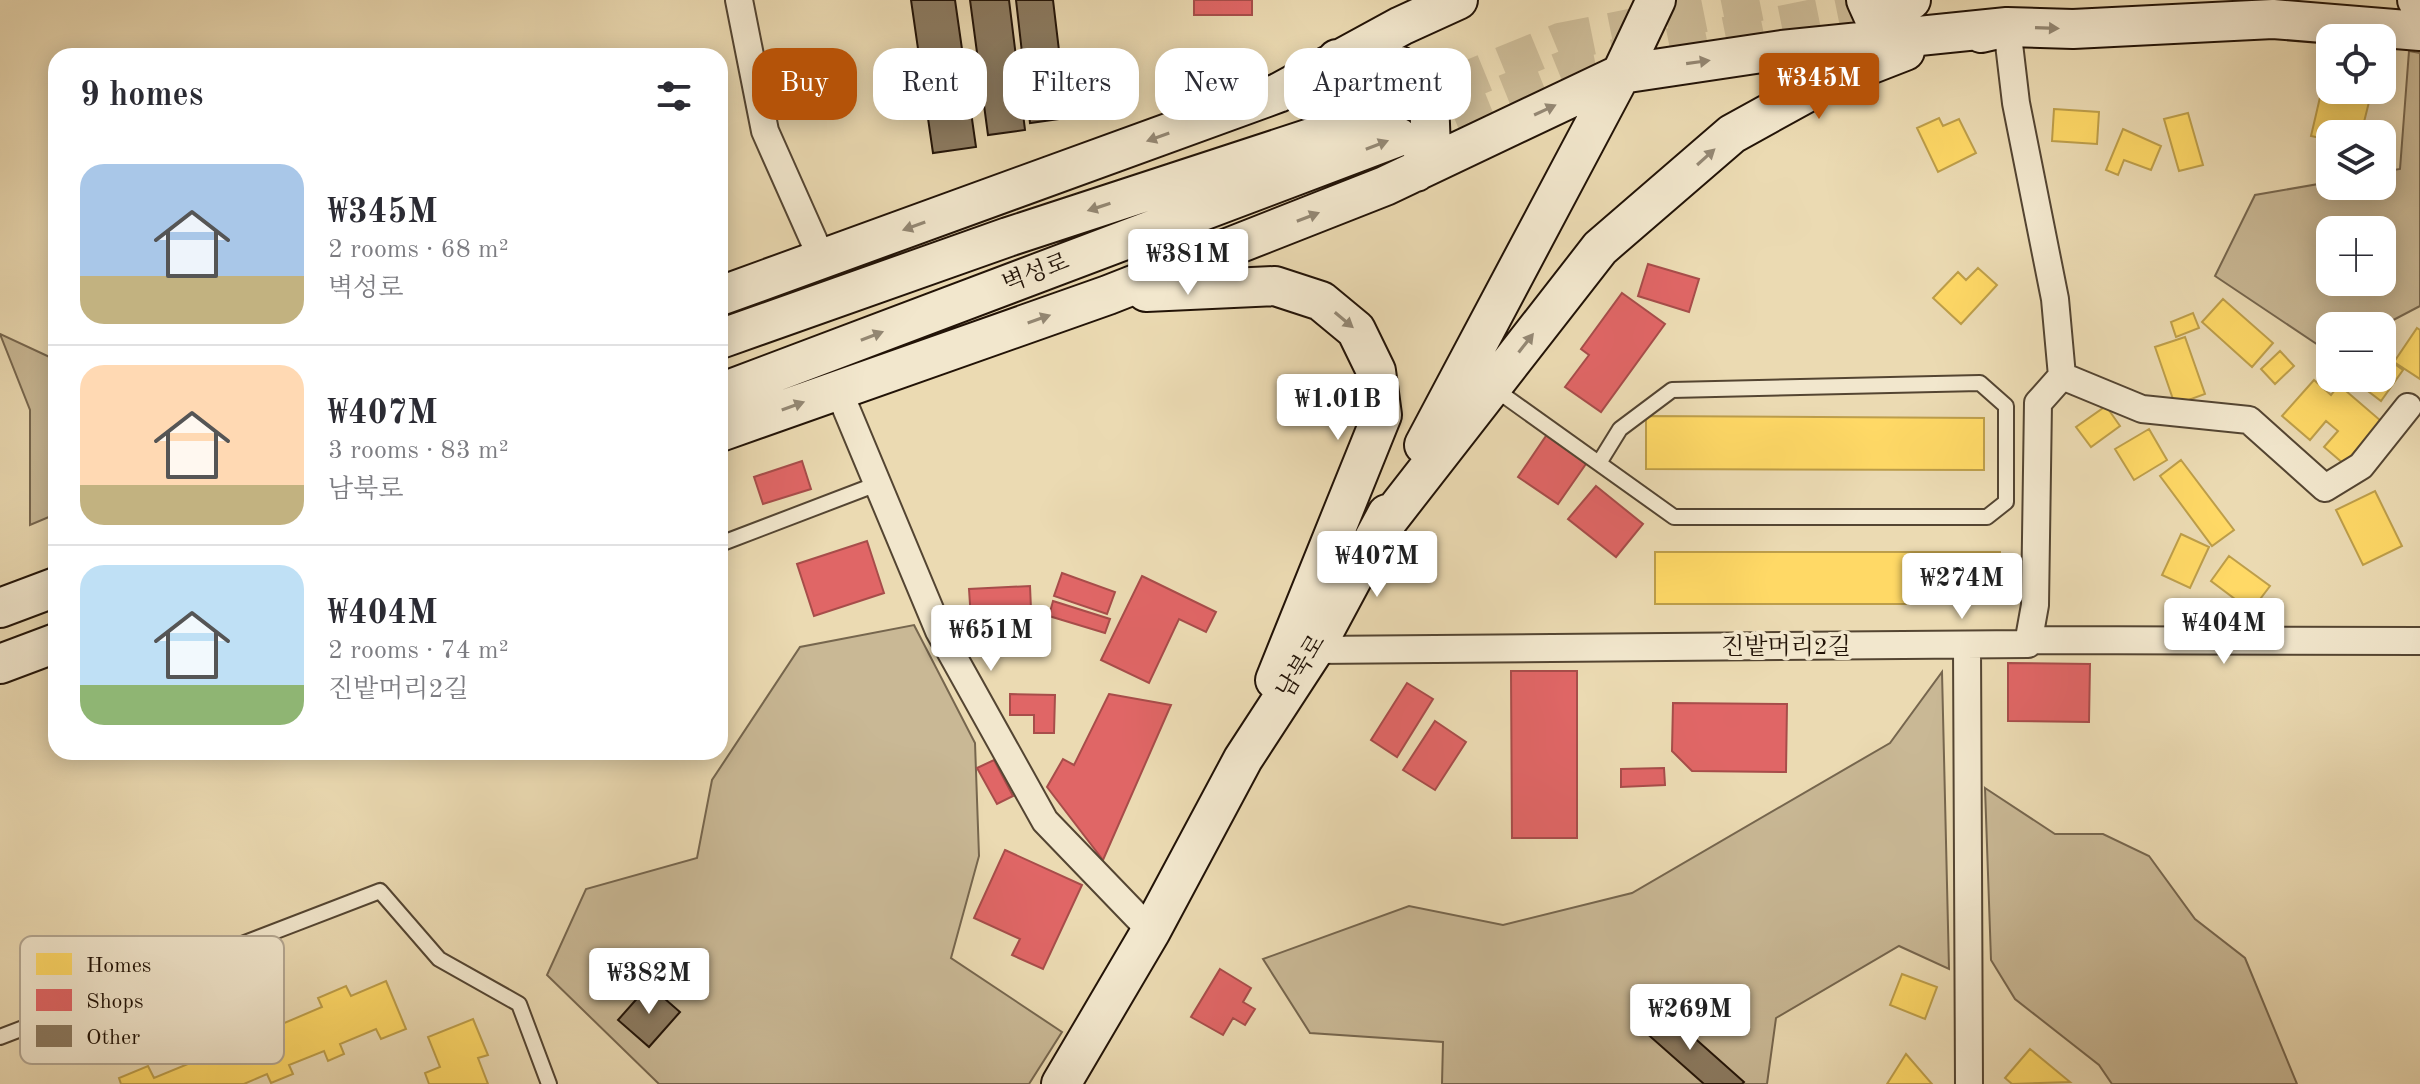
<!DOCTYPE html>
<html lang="en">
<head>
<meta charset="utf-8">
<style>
  body { margin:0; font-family:"Old Standard TT","Noto Serif KR",serif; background:#f2f2f3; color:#2b2b33; height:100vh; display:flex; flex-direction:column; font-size:30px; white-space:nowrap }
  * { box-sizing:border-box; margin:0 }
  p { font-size:26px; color:#7c7c81 }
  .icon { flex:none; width:44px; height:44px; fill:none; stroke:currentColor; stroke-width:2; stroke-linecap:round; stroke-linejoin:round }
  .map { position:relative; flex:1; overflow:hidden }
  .drawer { position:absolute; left:48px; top:48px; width:680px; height:712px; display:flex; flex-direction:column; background:#fff; border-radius:24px; box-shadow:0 4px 20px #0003 }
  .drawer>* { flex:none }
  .top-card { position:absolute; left:752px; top:48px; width:760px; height:72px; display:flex; gap:16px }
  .fabs { position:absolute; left:2316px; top:24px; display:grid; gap:16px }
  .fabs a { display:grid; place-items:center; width:80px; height:80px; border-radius:16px; background:#fff; box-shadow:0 4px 20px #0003; font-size:40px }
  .price { position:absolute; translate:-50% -68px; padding:0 18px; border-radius:8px; background:#fff; color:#222; font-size:26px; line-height:52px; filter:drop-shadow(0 2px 4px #0008) }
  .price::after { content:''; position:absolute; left:50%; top:48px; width:24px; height:18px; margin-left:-12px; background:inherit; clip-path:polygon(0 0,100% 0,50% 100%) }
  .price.active { background:#b45309; color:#fff }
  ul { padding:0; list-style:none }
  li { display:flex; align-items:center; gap:24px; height:200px; padding:0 32px }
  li+li { border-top:2px solid #e1e1e2 }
  li span { display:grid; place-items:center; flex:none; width:224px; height:160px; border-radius:24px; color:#555 }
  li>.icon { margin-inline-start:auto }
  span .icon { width:96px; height:96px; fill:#fffc; stroke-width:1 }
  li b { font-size:34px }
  h2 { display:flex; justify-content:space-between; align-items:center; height:96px; padding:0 32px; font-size:34px }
  .chip { padding:0 28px; border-radius:24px; background:#fff; box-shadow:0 4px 20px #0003; font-size:28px; line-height:72px }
  .chip.active { background:#b45309; color:#fff }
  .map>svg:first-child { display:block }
</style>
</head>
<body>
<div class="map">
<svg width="2420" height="1084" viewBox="0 0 2420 1084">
  <rect width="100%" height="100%" fill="#ebdab2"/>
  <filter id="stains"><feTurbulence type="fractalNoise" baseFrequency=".0025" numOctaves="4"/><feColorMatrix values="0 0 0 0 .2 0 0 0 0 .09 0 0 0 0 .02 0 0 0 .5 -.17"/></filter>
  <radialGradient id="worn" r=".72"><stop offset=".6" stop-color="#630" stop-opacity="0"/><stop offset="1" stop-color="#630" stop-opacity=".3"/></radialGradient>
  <path fill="#c9b895" stroke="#76664e" stroke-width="2" fill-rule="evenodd" d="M2409,51l11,2v253l-38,20h-52v27l-115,-77 40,-81 75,-13v4h52v-14l18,-3zM2382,230v52h-52v-52z
    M0,334l56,26v154l-26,11v-115z
    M914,625l61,118 4,113 -28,102 111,74 -33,52h-370l-112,-109 39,-86 111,-31 15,-78 88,-133z
    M1942,672l7,297 -50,-23 -123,72 -9,66h-325l1,-42 -133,-9 -47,-74 146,-53 94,19 129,-32 258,-150z
    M1985,788l70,46h48l46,22 46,63 50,39 52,126h-185l-13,-19 -84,-66 -24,-39z"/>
  <path fill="#ffd966" stroke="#bd9e4a" stroke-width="2" d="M2328,63l2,27h42l-11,44h-31v6l-19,-4z
    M2054,109l45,3 -2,32 -45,-3z
    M2188,113l15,52 -24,6 -15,-52z
    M1939,118l4,8 16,-7 17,34 -38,19 -21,-44z
    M2123,129l38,17 -10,24 -27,-10 -6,15 -12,-5z
    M1978,268l19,17 -36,39 -28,-26 25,-26 8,8z
    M2223,299l50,44 -21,24 -50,-45z
    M2193,313l6,15 -23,9 -5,-15z
    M2417,328l3,2v49l-26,-17z
    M2185,337l20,57 -30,11 -20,-58z
    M2280,351l14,15 -19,18 -14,-15z
    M2382,355l21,15 -22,31 -25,-19 3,-4h23z
    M2314,380l17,15 8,-10 42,36 -37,43 -20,-17 14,-16 -12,-10 -16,19 -28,-24z
    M2106,406l14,20 -29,21 -15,-20z
    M1646,416l338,2v52l-338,-1z
    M2149,429l18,31 -33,20 -19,-31z
    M2181,460l53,70 -22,16 -52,-70z
    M2375,491l27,55 -39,19 -27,-55z
    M2181,534l28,13 -19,41 -28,-13z
    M1655,552h345v52h-345z
    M2229,556l41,30 -19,25 -40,-30z
    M1902,974l35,13 -12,32 -35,-14z
    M386,981l20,48 -25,10 -5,-10 -36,15 4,10 -16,7 -4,-10 -35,14 4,9 -22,9 -4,-9 -23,10h-123l-2,-6 29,-12 6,12 68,-28 -6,-13 27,-11 6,12 73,-31 -4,-9 28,-12 5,10z
    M473,1019l15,36 -10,3 10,26h-59l-4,-11 15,-6 -12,-30z
    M2030,1049l40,33 -58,2 -7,-6z
    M1906,1054l26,30h-45z"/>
  <path fill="#e06666" stroke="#a74d4a" stroke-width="2" d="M1194,0h58v15h-58z
    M1648,264l51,15 -10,33 -51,-16z
    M1622,293l43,31 -64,88 -36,-25 24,-32 -8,-6z
    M1548,433l40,28 -30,43 -40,-27z
    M802,461l9,28 -48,15 -9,-27z
    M1596,486l47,38 -27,33 -48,-38z
    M867,541l17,52 -70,23 -17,-52z
    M1062,573l53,19 -8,22 -53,-18z
    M1142,576l74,36 -10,20 -27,-13 -30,64 -48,-23z
    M1030,586l2,46 -60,3 -3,-46z
    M1053,601l57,18 -5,14 -56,-17z
    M2008,663l82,1 -1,58 -81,-1z
    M1511,671h66v167h-65z
    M1407,683l26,16 -36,58 -26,-17z
    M1010,694l45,1 -1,38h-20v-18h-24z
    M1109,694l62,11 -68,155 -56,-73 16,-28 11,6z
    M1673,703l114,1 -1,68 -94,-1 -20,-20z
    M1435,721l31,21 -31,48 -32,-20z
    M994,760l19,36 -16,8 -20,-36z
    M1664,768l1,17 -44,2v-18z
    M1005,850l77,35 -39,84 -31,-14 8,-16 -46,-21z
    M1220,969l31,19 -8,14 12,7 -10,16 -12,-7 -10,17 -32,-18z"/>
  <path fill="#8b7a60" stroke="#221307" stroke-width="2" d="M911,0h44l21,147 -43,6z
    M970,0h39l16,130 -37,5z
    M1016,0h37l14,118 -37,5z
    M649,985l31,27 -31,35 -31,-27z
    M1663,1010l81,72 -2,2h-38l-60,-53z"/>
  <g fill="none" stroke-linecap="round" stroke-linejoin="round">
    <path stroke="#cdbc98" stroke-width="38" stroke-dasharray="38 19" stroke-linecap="butt" d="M1397,109l163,-67 209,-42
      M1400,136l171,-69 328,-66"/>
    <g stroke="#544532" stroke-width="18">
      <path id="lane" d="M1492,387l182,130h313l19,-15v-96l-26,-23 -308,7 -52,39 -21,34
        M720,544l157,-60
        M0,1037l380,-146 59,68 80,45 30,80"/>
    </g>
    <g stroke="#544532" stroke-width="30">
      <path id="street" d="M739,0l26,131 57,128
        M2062,376l80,33 107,11 76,68 36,-22 47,-59
        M845,387l-5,7 99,237 106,190 106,110
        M2029,640l391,1
        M1967,646l2,438
        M1314,650l714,-6 7,-39 3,-202 24,-27 -7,-77 -39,-196 -9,-76"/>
    </g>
    <g stroke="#221307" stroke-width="42">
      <path id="secondary" d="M1866,0l9,20 29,18
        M2417,0h3
        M1901,1l10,-1
        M1981,33l26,-6 66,2 200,-10 147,12
        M1337,59l63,7 29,33 2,50 -15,23
        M1146,292l129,-6 46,15 35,29 20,41 6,44 -107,265
        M720,296l558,-203 123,-67 57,-26
        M720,339l288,-102 379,-124
        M720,393l678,-256
        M720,432l388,-137 277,-109 236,-112 161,-24 225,-23
        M1424,445l197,-371 35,-74
        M1375,537l225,-289 132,-114 96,-53 77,-30
        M0,608l56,-21
        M0,664l56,-21
        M1061,1084l90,-153 92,-172 71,-109 73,-136"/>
    </g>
    <use href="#lane" stroke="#f2e7cd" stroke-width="14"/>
    <use href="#street" stroke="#f2e7cd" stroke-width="26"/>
    <use href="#secondary" stroke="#f2e7cd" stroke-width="38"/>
  </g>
  <defs><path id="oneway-solid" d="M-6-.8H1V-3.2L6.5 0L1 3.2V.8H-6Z" transform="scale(2)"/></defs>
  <g fill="#948874">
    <use href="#oneway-solid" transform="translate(2047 28) rotate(2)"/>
    <use href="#oneway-solid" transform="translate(1698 62) rotate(-8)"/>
    <use href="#oneway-solid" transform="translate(1545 110) rotate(-25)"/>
    <use href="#oneway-solid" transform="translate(1158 137) rotate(160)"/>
    <use href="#oneway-solid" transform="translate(1377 145) rotate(-21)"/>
    <use href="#oneway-solid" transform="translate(1706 157) rotate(-42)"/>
    <use href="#oneway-solid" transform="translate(1099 207) rotate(162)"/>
    <use href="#oneway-solid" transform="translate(1308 217) rotate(-21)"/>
    <use href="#oneway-solid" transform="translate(914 226) rotate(160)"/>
    <use href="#oneway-solid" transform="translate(1039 319) rotate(-19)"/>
    <use href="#oneway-solid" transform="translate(1344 320) rotate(40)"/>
    <use href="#oneway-solid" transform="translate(872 336) rotate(-21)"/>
    <use href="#oneway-solid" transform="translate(1526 343) rotate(-52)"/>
    <use href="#oneway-solid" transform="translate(793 406) rotate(-20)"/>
  </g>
  <g text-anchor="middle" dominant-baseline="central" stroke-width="8" stroke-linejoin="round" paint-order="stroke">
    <g font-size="24" fill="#221307" stroke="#f2e7cd">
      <text transform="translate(1036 274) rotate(-21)">벽성로</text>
      <text x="1786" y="648">진밭머리2길</text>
      <text transform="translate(1302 667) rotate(-58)">남북로</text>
    </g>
  </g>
  <rect x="20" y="936" width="264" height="128" rx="12" fill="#f2e7cd" stroke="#b4a792" stroke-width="2"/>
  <rect x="36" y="953" width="36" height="22" fill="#ffd966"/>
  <rect x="36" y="989" width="36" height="22" fill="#e06666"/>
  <rect x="36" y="1025" width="36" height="22" fill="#8b7a60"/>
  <g font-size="22" fill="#221307">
    <text x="86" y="972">Homes</text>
    <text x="86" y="1008">Shops</text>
    <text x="86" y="1044">Other</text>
  </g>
  <rect width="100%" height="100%" filter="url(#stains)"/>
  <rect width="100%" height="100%" fill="url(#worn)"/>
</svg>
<div class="fabs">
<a><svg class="icon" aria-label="locate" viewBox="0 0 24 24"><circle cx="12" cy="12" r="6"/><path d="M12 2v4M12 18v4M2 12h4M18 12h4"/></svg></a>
<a><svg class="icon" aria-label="layers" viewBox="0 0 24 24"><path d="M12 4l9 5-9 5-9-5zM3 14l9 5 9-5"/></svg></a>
<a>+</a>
<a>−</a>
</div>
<b class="price active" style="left:1819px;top:121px">₩345M</b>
<b class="price" style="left:1188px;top:297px">₩381M</b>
<b class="price" style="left:1338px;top:442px">₩1.01B</b>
<b class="price" style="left:1377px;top:599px">₩407M</b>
<b class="price" style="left:1962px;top:621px">₩274M</b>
<b class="price" style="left:2224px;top:666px">₩404M</b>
<b class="price" style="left:991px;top:673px">₩651M</b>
<b class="price" style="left:649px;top:1016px">₩382M</b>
<b class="price" style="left:1690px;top:1052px">₩269M</b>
<div class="top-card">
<a class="chip active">Buy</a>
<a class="chip">Rent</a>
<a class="chip">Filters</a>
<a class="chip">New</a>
<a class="chip">Apartment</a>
</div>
<section class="drawer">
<h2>9 homes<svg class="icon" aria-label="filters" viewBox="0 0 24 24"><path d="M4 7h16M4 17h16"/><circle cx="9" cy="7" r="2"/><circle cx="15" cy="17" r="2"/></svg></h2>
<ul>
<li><span style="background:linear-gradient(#a9c7e8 70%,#c2b280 0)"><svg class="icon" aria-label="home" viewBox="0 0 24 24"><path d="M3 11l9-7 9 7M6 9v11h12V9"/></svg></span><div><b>₩345M</b><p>2 rooms · 68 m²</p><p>벽성로</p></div></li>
<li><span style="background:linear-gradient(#ffd9b3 75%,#c2b280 0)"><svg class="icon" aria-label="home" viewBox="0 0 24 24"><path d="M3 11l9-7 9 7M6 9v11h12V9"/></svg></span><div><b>₩407M</b><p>3 rooms · 83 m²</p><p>남북로</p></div></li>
<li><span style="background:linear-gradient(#bfe0f5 75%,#8fb573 0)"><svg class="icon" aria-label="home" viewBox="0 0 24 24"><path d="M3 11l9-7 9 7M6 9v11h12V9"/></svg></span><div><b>₩404M</b><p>2 rooms · 74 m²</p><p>진밭머리2길</p></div></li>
</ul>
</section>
</div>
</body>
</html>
